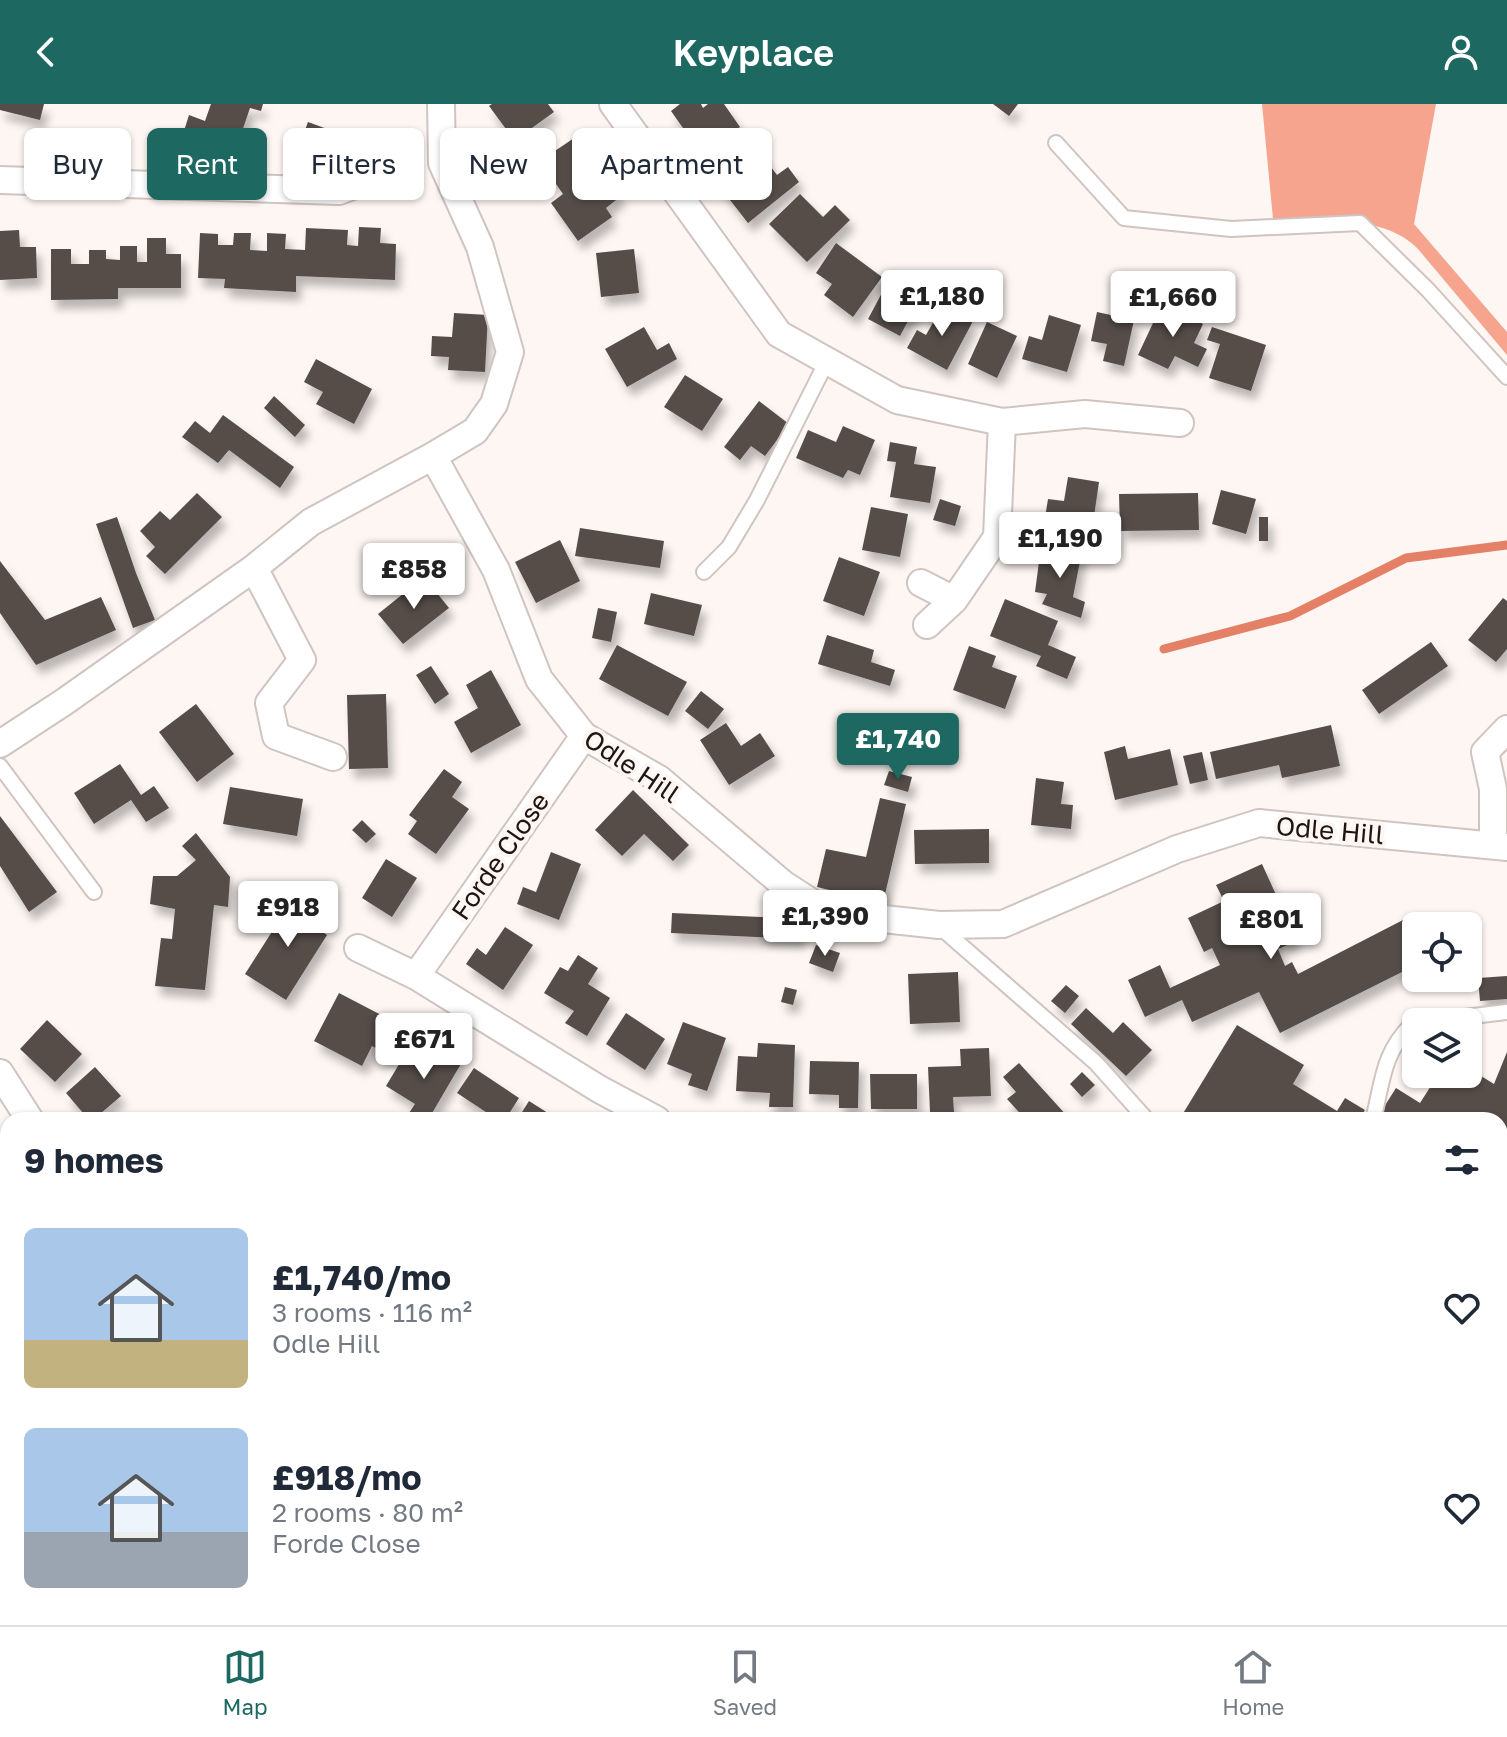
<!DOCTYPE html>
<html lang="en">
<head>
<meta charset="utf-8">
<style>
  body { margin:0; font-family:"Golos Text",sans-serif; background:#f6f6f7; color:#1f2937; height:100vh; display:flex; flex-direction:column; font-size:30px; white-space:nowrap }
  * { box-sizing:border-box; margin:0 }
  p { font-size:26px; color:#747a83 }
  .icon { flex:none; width:44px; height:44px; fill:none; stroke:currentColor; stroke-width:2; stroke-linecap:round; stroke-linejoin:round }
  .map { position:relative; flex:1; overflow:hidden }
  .details { position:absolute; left:0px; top:1008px; width:1508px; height:514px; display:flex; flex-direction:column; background:#fff; border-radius:24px 24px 0 0; box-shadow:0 2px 6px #0004 }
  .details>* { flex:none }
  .hud { position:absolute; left:24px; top:24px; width:800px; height:72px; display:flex; gap:16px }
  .fabs { position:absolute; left:1402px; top:808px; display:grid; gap:16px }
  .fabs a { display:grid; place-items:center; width:80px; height:80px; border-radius:12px; background:#fff; box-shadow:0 2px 6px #0004; font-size:40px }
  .price { position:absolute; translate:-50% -68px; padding:0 18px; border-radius:8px; background:#fff; color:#222; font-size:26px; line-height:52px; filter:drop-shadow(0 2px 4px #0008) }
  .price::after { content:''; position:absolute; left:50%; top:48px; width:24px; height:18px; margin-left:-12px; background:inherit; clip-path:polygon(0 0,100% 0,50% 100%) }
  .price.active { background:#1d6861; color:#fff }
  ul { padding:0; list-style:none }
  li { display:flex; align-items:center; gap:24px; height:200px; padding:0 24px }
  li span { display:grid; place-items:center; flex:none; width:224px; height:160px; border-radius:12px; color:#555 }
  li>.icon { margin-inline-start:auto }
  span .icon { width:96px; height:96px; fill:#fffc; stroke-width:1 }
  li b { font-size:34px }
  h2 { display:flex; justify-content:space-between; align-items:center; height:96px; padding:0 24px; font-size:34px }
  .pill { padding:0 28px; border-radius:12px; background:#fff; box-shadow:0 2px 6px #0004; font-size:28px; line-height:72px }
  .pill.active { background:#1d6861; color:#fff }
  header { display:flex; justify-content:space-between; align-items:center; height:104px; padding:0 24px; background:#1d6861; color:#fff; font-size:36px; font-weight:600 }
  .tab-bar { display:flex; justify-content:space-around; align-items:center; height:112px; border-top:2px solid #e0e1e3; background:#fff; font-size:22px; color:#747a83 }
  .tab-bar a { display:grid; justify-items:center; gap:4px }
  .tab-bar .active { color:#1d6861 }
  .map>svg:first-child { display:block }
</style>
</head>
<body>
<header><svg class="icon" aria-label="back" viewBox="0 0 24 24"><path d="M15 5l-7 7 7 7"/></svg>Keyplace<svg class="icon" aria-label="person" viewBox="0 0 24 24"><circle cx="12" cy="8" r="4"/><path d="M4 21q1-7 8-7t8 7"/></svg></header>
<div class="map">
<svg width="1507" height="1521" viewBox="0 0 1507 1521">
  <defs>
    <filter id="shadow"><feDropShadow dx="5" dy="9" stdDeviation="4" flood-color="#0004"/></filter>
  </defs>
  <rect width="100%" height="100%" fill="#fdf6f3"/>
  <path fill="#f6a48d" d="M1262,0h174l-22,120 93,108v23l-89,-106c-33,-35 -99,-28 -145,-30z"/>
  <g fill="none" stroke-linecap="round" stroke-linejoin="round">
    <path stroke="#e38066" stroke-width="9" d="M1164,545l126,-33 116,-58 101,-13"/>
  </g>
  <path fill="#574d4a" filter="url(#shadow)" d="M0,0h44l-4,16 -40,-10z
    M211,0h52l-2,7 -11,-3 -16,47 -15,-5 -6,18 -37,-12 13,-41 16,6z
    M492,0h56l6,8 -36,26 7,10 -15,11 -15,-22 11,-8 -17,-23z
    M680,0h21l2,4 5,-4h16l16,23 -38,28 -31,-44z
    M993,0h25l-9,12z
    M308,18l52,19 -11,28 -52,-18z
    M589,24l11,15 -21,14 18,27 11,-7 13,19 -15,12 6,9 -34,24 -27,-38 12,-9 -23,-33z
    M747,32l30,39 11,-8 11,15 -51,41 -43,-55z
    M800,90l23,23 12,-12 15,15 -43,42 -38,-38z
    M359,123l22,1 -1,15 16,1 -1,36 -99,-4v16l-72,-4 1,-9 -27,-1 2,-45 18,1v11h15l1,-12h17l-1,17 17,1v-18l19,1 -1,15 20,1 1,-22 42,2 -1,15 11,1z
    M19,126l1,17h16l1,31 -37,2v-49z
    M147,134h19v16h15v34h-63v11l-67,1v-51h20v15h18v-14h17v9l14,1v-14h17v16h10z
    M836,139l46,34 -29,40 -29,-22 8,-11 -16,-11z
    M634,145l5,44 -38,4 -5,-44z
    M891,172l32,17 -23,43 -32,-17z
    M1162,200l41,20 -9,19 13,6 -9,18 -23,-11 -7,13 -30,-14z
    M943,201l30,16 -26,49 -40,-22 10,-18 9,5z
    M1097,208l37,8 -10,46 -21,-5 4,-17 -16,-3z
    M454,209l34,2 -3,57 -37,-2 1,-13 -18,-1 1,-20 20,1z
    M1049,211l32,10 -14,47 -45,-13 7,-23 13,4z
    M987,218l30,14 -20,42 -29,-14z
    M644,223l13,23 12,-7 8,16 -50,28 -22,-38z
    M1212,223l54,18 -15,46 -42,-13 11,-34 -13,-4z
    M316,255l56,30 -18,35 -38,-20 7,-12 -19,-10z
    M685,271l38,24 -21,32 -38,-24z
    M274,292l31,29 -10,12 -31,-29z
    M759,297l30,23 -24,32 -14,-10 -11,14 -16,-13z
    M223,311l71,52 -14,21 -51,-38 -11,13 -36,-26 13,-16 15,12z
    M843,322l32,14 -15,35 -12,-5 -5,8 -47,-20 12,-28 28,12z
    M890,338l27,5 -3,17 22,3 -6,36 -40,-6 6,-35 -9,-1z
    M1068,373l31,5 -8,55 -48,-7 5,-31 16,2z
    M1221,386l35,9 -10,35 -34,-10z
    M197,389l25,24 -57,57 -19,-18 9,-9 -15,-16 20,-20 10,9z
    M1198,389l1,37 -79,1 -1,-37z
    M940,395l21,7 -6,20 -22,-6z
    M871,403l37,7 -8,43 -38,-7z
    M117,413l19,56 19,47 -22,8 -37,-104z
    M1259,413h9v24h-9z
    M1109,420l7,18 -12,5 -7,-18z
    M580,424l84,13 -4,27 -85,-12z
    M560,436l20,41 -44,22 -21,-41z
    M1041,443l41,4 -9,46 12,5 -4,16 -39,-14 5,-10 -12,-2z
    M839,453l41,15 -16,44 -41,-15z
    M0,457l45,59 56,-23 15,33 -80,35 -36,-52z
    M424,473l25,31 -46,36 -25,-30z
    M651,489l51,12 -8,31 -50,-12z
    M1503,494l4,3v48l-11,13 -28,-22z
    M1005,495l53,22 -10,24 28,12 -9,22 -31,-13 5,-10 -51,-20z
    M598,504l19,4 -6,30 -19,-4z
    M827,531l47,15 -3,12 24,8 -5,16 -72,-22z
    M1431,538l17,24 -69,48 -17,-24z
    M617,541l70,37 -19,34 -69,-37z
    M969,542l27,10 -4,11 25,9 -12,33 -52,-19z
    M431,562l18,28 -14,10 -19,-29z
    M491,566l30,55 -50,28 -17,-31 24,-14 -12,-23z
    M701,587l23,18 -16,20 -23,-18z
    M386,590l2,74 -39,1 -2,-74z
    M196,600l38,50 -37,28 -38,-50z
    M726,619l15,23 19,-13 15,23 -46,29 -29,-45z
    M1331,621l9,41 -58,12 -3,-13 -63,14 -6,-27z
    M1125,642l3,13 42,-10 8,36 -63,15 -11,-48z
    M1202,648l6,28 -18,4 -7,-28z
    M120,660l21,31 13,-9 15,22 -23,14 -15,-22 -37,24 -20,-31z
    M444,665l18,13 -10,15 17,12 -33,45 -28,-20 9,-13 -8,-6z
    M889,667l23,6 -4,15 -24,-7z
    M1036,674l28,4 -3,22 12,1 -2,24 -40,-4z
    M230,683l73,12 -6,37 -74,-12z
    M633,686l56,55 -16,16 -29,-27 -22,22 -27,-26z
    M880,694l26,6 -23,99 -66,-16 9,-38 40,8z
    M0,712l57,76 -28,20 -29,-46z
    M362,716l14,14 -10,9 -14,-13z
    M989,725v34l-74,1 -1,-34z
    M196,729l34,44 -2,30 -14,-2 -9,85 -50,-4 6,-48 11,1 3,-30 -25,-5 3,-28h24l19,-16 -14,-14z
    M551,748l30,12 -22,56 -42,-16 6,-17 13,5z
    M386,755l31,19 -25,39 -30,-19z
    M1262,760l35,77 -19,8 7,17 7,-4 6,12 105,-54 13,26v19l-136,68 -21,-41 -67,30 -10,-22 -37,17 -17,-37 32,-15 10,23 50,-23 -8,-17 -8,4 -16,-34 36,-17 -8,-16z
    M296,790l26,16 -10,15 15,10 -41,65 -41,-26z
    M672,809l130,6 -1,20 -130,-6z
    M505,823l28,18 -30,45 -37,-26 11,-16 9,7z
    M816,841l24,8 -7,19 -24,-9z
    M578,851l20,13 -10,16 22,14 -23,38 -22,-13 9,-12 -30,-18 16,-26 8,4z
    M958,868l2,50 -50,2 -2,-50z
    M1507,872v23l-27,2 -2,-23z
    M1066,881l13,11 -14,17 -14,-12z
    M785,883l12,3 -4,15 -12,-3z
    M339,889l69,36 -15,28 -21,-11 -10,20 -48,-25z
    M1086,904l27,25 10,-11 29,28 -26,26 -55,-52z
    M626,909l39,26 -20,31 -39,-26z
    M47,916l35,34 -27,28 -35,-33z
    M683,918l43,16 -19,53 -19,-6 4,-11 -25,-10z
    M1237,921l67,40 -11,19 44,27 8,-13 20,12 -6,10h-180z
    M758,939l37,2 -2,62h-24l1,-14 -34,-2 2,-35 19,1z
    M438,943l24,15 -34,58h-7l-12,-7 6,-9 -29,-18 21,-35 21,13z
    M989,944l2,48 -38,1 1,15h-24l-2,-45 33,-1 -1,-17z
    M1507,948v182l-7,-3v-111h-120l-3,-2 19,-30 24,15 16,-25 -6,-4h38v-6l26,16z
    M810,957l49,1 -1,46h-19v-13l-30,-1z
    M1019,959l49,54 -3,3h-39l-19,-21 9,-7 -13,-15z
    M95,963l26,29 -28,24h-4l-23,-27z
    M474,964l45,30 -14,22h-7l-41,-27z
    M1082,968l13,13 -13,12 -12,-13z
    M870,970h47v35h-46z
    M529,997l30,19h-42z
    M0,1166h3l1,114h-4z
    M145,1514h31l-1,7 -30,-4z
    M217,1514h70l-1,7h-70z
    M322,1514h20l-1,7h-21z
    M357,1514l26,6v1h-28z"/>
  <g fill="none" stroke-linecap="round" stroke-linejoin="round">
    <g stroke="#d0c4c0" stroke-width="18">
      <path id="lane" d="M1056,39l68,75 107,11 129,-6 68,67 79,87
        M704,468l25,-25 28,-47 70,-139
        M0,662l94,126
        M940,823l156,136 51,57
        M1416,918l21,-5 11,2 59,-7
        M1373,1016c10,-39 9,-66 39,-96l4,-2"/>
    </g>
    <g stroke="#d0c4c0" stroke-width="30">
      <path id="street" d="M613,0l166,230 118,66 105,22 83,-8 95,9
        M0,76l339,11 29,-11
        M433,352l42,-25 19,-27 16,-52 -30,-105 -38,-84 -1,-59
        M254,464l48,92 -33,43 7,33 57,21
        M921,479l33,17
        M927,521l27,-25 43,-63 5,-115
        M0,640l64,-42 190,-134 57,-46 122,-66 63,114 43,109 45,57 75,43 124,105 45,29 111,12 64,-1 174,-75 82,-26 248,24
        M1493,741v-56l-8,-37 22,-23
        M358,844l58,28 183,113 58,31
        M416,872l168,-240
        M0,969l30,47
        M506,1514l1,7
        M36,1521l2,-7"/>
    </g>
    <use href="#lane" stroke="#fff" stroke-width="14"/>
    <use href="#street" stroke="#fff" stroke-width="26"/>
  </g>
  <g text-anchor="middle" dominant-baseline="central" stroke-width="8" stroke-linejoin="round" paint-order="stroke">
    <g font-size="26" fill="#1b1615" stroke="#fdf6f3">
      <text transform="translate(632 662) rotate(34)">Odle Hill</text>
      <text transform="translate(1330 726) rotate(5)">Odle Hill</text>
      <text transform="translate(500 752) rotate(-55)">Forde Close</text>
    </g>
  </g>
</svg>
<div class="fabs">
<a><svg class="icon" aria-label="locate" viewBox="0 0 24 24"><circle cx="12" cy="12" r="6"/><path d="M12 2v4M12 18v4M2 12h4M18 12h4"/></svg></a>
<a><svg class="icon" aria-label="layers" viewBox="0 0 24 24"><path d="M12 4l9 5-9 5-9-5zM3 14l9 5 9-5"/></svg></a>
</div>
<b class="price" style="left:942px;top:234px">£1,180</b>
<b class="price" style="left:1173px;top:235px">£1,660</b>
<b class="price" style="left:1060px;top:476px">£1,190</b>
<b class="price" style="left:414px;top:507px">£858</b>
<b class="price active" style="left:898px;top:677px">£1,740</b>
<b class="price" style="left:288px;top:845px">£918</b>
<b class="price" style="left:825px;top:854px">£1,390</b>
<b class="price" style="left:1271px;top:857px">£801</b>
<b class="price" style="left:424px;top:977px">£671</b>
<div class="hud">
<a class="pill">Buy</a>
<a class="pill active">Rent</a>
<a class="pill">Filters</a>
<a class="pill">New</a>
<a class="pill">Apartment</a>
</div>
<section class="details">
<h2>9 homes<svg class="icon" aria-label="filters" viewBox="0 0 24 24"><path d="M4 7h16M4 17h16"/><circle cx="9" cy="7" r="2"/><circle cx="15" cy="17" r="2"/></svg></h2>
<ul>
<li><span style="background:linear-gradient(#a9c7e8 70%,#c2b280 0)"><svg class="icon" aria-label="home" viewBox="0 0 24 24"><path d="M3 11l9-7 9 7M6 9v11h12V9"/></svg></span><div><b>£1,740/mo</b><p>3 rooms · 116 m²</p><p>Odle Hill</p></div><svg class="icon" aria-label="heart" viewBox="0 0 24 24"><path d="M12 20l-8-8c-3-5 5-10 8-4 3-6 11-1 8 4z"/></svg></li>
<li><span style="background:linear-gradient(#a9c7e8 65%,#9aa5b1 0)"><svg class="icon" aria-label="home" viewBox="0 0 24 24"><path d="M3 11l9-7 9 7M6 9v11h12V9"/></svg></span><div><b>£918/mo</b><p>2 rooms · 80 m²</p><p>Forde Close</p></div><svg class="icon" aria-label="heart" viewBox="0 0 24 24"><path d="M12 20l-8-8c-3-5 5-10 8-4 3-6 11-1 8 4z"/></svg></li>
</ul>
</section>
</div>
<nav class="tab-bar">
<a class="active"><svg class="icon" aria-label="map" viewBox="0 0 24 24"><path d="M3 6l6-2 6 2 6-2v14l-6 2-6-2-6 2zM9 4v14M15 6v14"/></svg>Map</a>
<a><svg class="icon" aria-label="saved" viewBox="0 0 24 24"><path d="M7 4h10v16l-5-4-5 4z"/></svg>Saved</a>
<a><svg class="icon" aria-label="home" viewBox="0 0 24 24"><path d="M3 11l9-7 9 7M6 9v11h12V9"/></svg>Home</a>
</nav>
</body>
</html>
